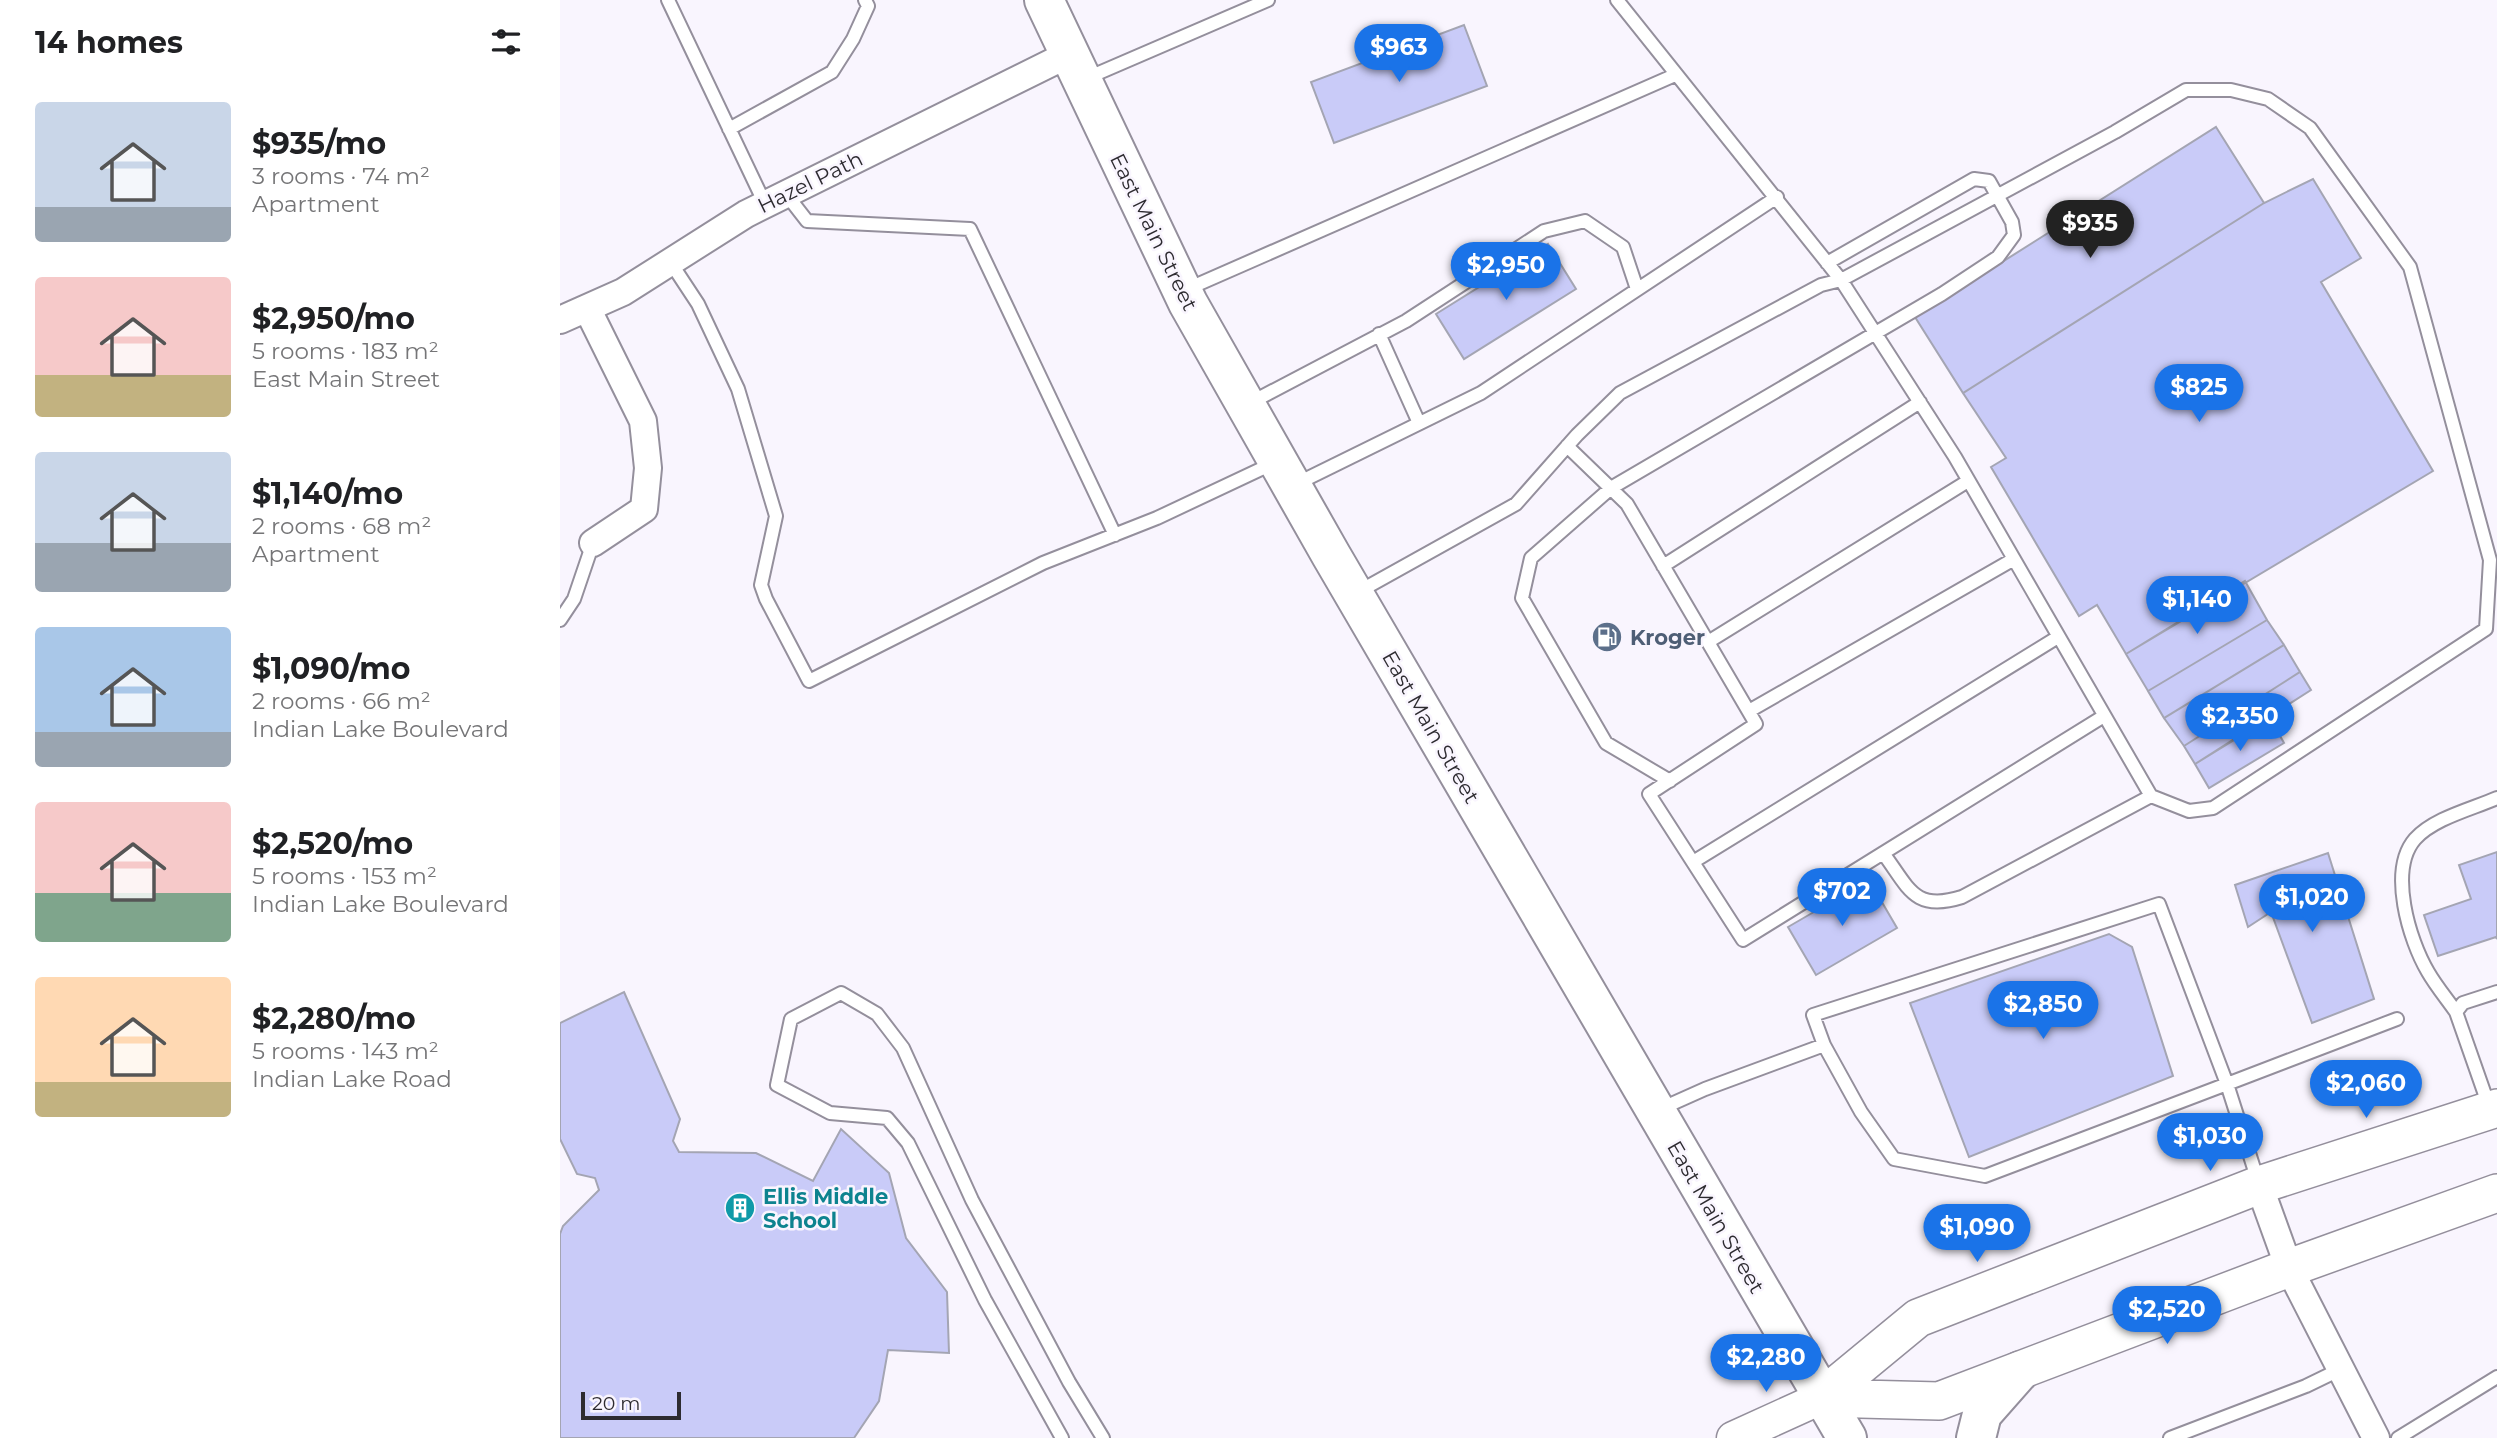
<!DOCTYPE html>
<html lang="en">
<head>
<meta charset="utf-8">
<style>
  body { margin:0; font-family:Montserrat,sans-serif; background:#f6f6f6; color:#202124; height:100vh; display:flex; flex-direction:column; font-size:26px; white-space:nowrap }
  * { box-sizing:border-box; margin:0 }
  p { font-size:23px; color:#757577 }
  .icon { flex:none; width:38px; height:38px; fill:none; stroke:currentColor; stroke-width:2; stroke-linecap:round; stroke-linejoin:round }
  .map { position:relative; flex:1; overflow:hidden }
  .panel { display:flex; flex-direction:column; background:#fff; width:560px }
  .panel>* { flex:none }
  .scale { position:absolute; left:21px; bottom:18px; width:100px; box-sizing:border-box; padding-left:7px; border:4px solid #2d2b30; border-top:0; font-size:19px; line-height:24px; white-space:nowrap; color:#2d2b30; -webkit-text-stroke:5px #f9f5fe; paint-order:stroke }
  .price { position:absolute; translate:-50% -60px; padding:0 16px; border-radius:24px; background:#1a73e8; color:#fff; font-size:23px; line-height:46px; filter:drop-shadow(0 2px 4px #0008) }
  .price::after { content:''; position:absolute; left:50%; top:42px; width:21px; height:16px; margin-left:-10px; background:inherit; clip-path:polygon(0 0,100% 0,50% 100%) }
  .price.current { background:#222; color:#fff }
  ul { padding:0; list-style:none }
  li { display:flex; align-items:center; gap:21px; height:175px; padding:0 35px }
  li span { display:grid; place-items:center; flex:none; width:196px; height:140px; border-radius:7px; color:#555 }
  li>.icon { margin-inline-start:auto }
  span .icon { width:84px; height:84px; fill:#fffc; stroke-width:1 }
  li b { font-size:30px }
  h2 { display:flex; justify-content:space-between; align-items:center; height:84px; padding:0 35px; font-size:30px }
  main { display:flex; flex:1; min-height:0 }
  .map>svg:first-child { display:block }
</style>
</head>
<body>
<main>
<section class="panel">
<h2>14 homes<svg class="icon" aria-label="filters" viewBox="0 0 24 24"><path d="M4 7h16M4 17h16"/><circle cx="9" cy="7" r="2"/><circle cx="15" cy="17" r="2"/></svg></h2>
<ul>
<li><span style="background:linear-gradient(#c9d6e8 75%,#9aa5b1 0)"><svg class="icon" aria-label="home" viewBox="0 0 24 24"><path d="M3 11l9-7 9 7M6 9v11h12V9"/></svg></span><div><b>$935/mo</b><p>3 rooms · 74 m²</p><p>Apartment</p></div></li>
<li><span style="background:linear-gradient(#f6c9c9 70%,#c2b280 0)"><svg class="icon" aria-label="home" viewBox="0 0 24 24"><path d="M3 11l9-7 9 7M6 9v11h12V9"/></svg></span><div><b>$2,950/mo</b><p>5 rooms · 183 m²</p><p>East Main Street</p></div></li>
<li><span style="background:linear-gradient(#c9d6e8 65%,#9aa5b1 0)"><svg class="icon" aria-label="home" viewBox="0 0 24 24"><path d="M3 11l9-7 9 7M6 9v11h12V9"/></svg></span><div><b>$1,140/mo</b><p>2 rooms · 68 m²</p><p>Apartment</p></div></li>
<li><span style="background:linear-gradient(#a9c7e8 75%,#9aa5b1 0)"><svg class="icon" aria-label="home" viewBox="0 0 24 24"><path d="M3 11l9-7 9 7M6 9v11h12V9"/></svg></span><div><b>$1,090/mo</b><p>2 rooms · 66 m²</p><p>Indian Lake Boulevard</p></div></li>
<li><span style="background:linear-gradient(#f6c9c9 65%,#7fa58c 0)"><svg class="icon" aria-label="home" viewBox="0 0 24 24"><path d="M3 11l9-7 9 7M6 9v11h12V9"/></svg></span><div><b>$2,520/mo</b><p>5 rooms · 153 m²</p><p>Indian Lake Boulevard</p></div></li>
<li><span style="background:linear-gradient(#ffd9b3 75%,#c2b280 0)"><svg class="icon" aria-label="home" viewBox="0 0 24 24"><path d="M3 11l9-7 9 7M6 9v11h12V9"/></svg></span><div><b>$2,280/mo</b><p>5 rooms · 143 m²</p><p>Indian Lake Road</p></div></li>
</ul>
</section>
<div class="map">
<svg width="1937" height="1438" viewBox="0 0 1937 1438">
  <rect width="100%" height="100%" fill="#f9f5fe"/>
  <path fill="#c9cbf8" stroke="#a4a5b3" stroke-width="2" d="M904,25l23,61 -153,57 -23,-61z
    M1656,127l48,76 -301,190 -48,-76z
    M1753,179l48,79 -40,24 112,189 -307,183 -29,-49 -18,11 -88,-149 15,-9 -43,-65 301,-190z
    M988,244l28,45 -112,70 -28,-45z
    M1685,581l22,39 -119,71 -22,-37z
    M1707,620l17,25 -120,73 -16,-27z
    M1724,645l16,27 -116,74 -20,-28z
    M1740,672l11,18 -116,74 -11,-18z
    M1710,718l14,25 -75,45 -14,-24z
    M1937,852v87l-1,-2 -58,19 -14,-41 47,-16 -12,-34z
    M1768,853l46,146 -62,24 -41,-111 -23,15 -13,-42z
    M1309,880l28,48 -81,47 -28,-48z
    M1549,934l23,13 41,129 -204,81 -59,-154z
    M64,992l56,127 -7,22 6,11 77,1 57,28 28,-52 48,44 17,65 41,54 2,61 -61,-3 -9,51 -25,37h-294v-204l3,-8 36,-36 -4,-12 -18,-4 -17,-35v-116z"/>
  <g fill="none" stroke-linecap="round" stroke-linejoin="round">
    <g stroke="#948f9c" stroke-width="16">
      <path id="service" d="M108,0l97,204
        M527,78l181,-78
        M169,129l103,-57 21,-33 15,-33 -3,-6
        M226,194l21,27 163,8 145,306
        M111,263l27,41 40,85 38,127 -15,69 5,14 43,82 234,-118 114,-45 119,-56
        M625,290l490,-215
        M819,334l40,89
        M688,404l158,-83 138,-90 41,-10 38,26 14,42
        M1007,446l60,58 129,220 -107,70 94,146 361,-224
        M734,485l187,-92 296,-196
        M1103,566l257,-164
        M798,592l158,-88 61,-69 43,-42 201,-108 20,-5 114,177 196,339 38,15 24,-3 273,-179 4,-69 -80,-293 -100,-139 -42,-29 -37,-9h-45l-71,42 -274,148 -224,-280
        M0,620l14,-21 19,-56
        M1148,642l260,-161
        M1189,711l265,-152
        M1110,781l-64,-38 -84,-145 9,-40 80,-70 331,-194 56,-37 16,-22 -2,-13 -23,-41 -15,-2 -147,84
        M1323,853c26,35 31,59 79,44l189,-101
        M1133,862l365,-225
        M1896,1012c-9,-13 -20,-26 -28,-40 -19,-32 -40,-102 -13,-133 19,-21 57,-30 82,-41
        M1930,1109l-34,-97 7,-9 34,-11
        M1098,1110l47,-21 119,-44 37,67 33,47 91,17 242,-92 -68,-180 -346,111 11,30
        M1698,1181l-31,-97 170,-65
        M502,1438l-77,-138 -77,-157 -21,-25 -57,-5 -53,-28 14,-66 50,-26 36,21 26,34 69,152 97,182 34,56
        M1610,1438l136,-52 35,-17
        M1838,1438l99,-61"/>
    </g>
    <g stroke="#948f9c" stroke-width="30">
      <path id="minor" d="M27,308l56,113 5,47 -4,41 -51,34
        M0,320l63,-28 123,-78 321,-159
        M1699,1185l30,83 87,170"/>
    </g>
    <g stroke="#948f9c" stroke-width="35">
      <path id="tertiary" d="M1173,1438l88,-40"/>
    </g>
    <g stroke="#948f9c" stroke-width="40">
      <path id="secondary" d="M1261,1398l97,-80 341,-133 238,-77
        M1261,1398l118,3 350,-133 208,-75"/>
    </g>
    <g stroke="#948f9c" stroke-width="42">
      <path id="primary" d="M484,0l144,303 143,252 516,883
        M1416,1438l6,-24 38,-43"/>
    </g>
    <use href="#service" stroke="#fff" stroke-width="12"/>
    <use href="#minor" stroke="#fff" stroke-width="26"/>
    <use href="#tertiary" stroke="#fff" stroke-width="32"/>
    <use href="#secondary" stroke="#fff" stroke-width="37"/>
    <use href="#primary" stroke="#fff" stroke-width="38"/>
  </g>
  <defs>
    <g id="fuel-disc" transform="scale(1.575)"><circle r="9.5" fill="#5c6f8a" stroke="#f9f5fe"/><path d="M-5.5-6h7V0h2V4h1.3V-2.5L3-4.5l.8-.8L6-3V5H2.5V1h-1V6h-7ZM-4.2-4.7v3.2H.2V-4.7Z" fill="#fff"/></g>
    <g id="building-disc" transform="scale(1.575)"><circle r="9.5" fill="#0f9aa8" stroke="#f9f5fe"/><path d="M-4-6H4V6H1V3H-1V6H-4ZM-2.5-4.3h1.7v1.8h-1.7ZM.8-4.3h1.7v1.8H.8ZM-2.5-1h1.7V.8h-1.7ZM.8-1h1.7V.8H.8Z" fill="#fff"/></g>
  </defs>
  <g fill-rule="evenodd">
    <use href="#fuel-disc" x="1047" y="637"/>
    <use href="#building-disc" x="180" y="1208"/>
  </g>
  <g text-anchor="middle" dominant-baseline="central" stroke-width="5" stroke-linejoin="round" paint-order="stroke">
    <g font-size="21" fill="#2d2b30" stroke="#f9f5fe">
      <text transform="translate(250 182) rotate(-26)">Hazel Path</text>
      <text transform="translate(594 232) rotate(64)">East Main Street</text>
      <text transform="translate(871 727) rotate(60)">East Main Street</text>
      <text transform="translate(1156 1217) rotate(60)">East Main Street</text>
    </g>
    <g font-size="21" font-weight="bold" fill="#4e5e75" stroke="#f9f5fe" text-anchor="start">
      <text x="1070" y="637">Kroger</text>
    </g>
    <g font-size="21" font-weight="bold" fill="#0d838f" stroke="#f9f5fe" text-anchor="start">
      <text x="203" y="1196">Ellis Middle<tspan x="203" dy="24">School</tspan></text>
    </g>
  </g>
</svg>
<div class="scale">20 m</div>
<b class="price" style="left:839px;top:84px">$963</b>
<b class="price current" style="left:1530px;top:260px">$935</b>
<b class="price" style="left:946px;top:302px">$2,950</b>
<b class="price" style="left:1639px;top:424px">$825</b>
<b class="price" style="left:1637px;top:636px">$1,140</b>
<b class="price" style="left:1680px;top:753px">$2,350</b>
<b class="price" style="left:1282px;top:928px">$702</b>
<b class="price" style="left:1752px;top:934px">$1,020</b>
<b class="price" style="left:1483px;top:1041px">$2,850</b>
<b class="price" style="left:1806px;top:1120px">$2,060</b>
<b class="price" style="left:1650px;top:1173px">$1,030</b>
<b class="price" style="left:1417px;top:1264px">$1,090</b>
<b class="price" style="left:1607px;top:1346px">$2,520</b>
<b class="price" style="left:1206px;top:1394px">$2,280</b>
</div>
</main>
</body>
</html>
